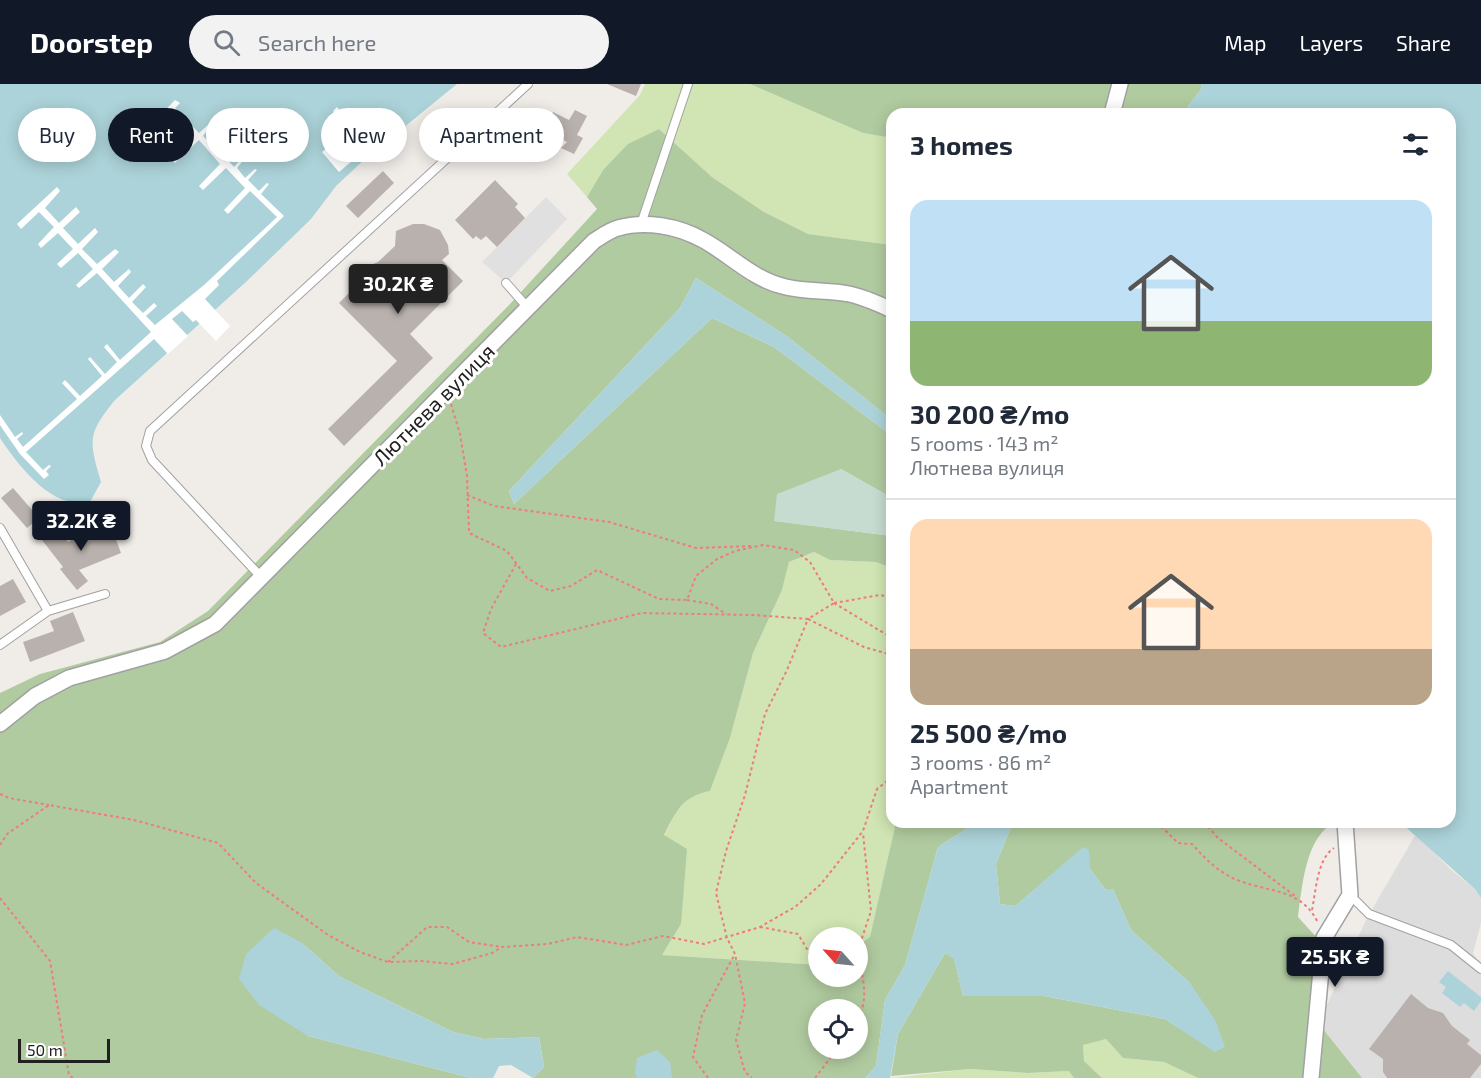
<!DOCTYPE html>
<html lang="en">
<head>
<meta charset="utf-8">
<style>
  body { margin:0; font-family:"Exo 2",sans-serif; background:#f2f2f3; color:#1f2937; height:100vh; display:flex; flex-direction:column; font-size:22px; white-space:nowrap }
  * { box-sizing:border-box; margin:0 }
  p { font-size:20px; color:#747a83 }
  .icon { flex:none; width:33px; height:33px; fill:none; stroke:currentColor; stroke-width:2; stroke-linecap:round; stroke-linejoin:round }
  .map { position:relative; flex:1; overflow:hidden }
  .side { position:absolute; left:886px; top:24px; width:570px; height:720px; display:flex; flex-direction:column; background:#fff; border-radius:18px; box-shadow:0 3px 15px #0003 }
  .side>* { flex:none }
  .hud { position:absolute; left:18px; top:24px; width:570px; height:54px; display:flex; gap:12px }
  .needle { width:39px; rotate:297deg }
  .tools { position:absolute; left:808px; top:843px; display:grid; gap:12px }
  .tools a { display:grid; place-items:center; width:60px; height:60px; border-radius:50%; background:#fff; box-shadow:0 3px 15px #0003; font-size:30px }
  .scale { position:absolute; left:18px; bottom:15px; width:92px; box-sizing:border-box; padding-left:6px; border:3px solid #202020; border-top:0; font-size:16px; line-height:21px; white-space:nowrap; color:#202020; -webkit-text-stroke:4px #fff; paint-order:stroke }
  .price { position:absolute; translate:-50% -51px; padding:0 14px; border-radius:6px; background:#111827; color:#fff; font-size:20px; line-height:39px; filter:drop-shadow(0 2px 3px #0008) }
  .price::after { content:''; position:absolute; left:50%; top:36px; width:18px; height:14px; margin-left:-9px; background:inherit; clip-path:polygon(0 0,100% 0,50% 100%) }
  .price.current { background:#222; color:#fff }
  ul { padding:0; list-style:none }
  li { display:grid; align-content:center; gap:12px; height:318px; padding:0 24px }
  li+li { border-top:2px solid #e0e1e3 }
  li span { display:grid; place-items:center; height:186px; border-radius:18px; color:#555 }
  li>.icon { margin-inline-start:auto }
  span .icon { width:108px; height:108px; fill:#fffc; stroke-width:1 }
  li b { font-size:26px }
  h2 { display:flex; justify-content:space-between; align-items:center; height:72px; padding:0 24px; font-size:26px }
  .chip { padding:0 21px; border-radius:27px; background:#fff; box-shadow:0 3px 15px #0003; font-size:21px; line-height:54px }
  .chip.current { background:#111827; color:#fff }
  header { display:flex; align-items:center; gap:36px; box-sizing:border-box; height:84px; padding:0 30px; background:#111827; color:#fff }
  header strong { font-size:28px }
  nav { display:flex; gap:33px; margin-inline-start:auto; font-size:21px }
  .search { width:420px; height:54px; background:#f2f2f3; display:flex; align-items:center; gap:15px; box-sizing:border-box; padding:0 21px; border-radius:33px; color:#747a83; font-size:22px }
  .map>svg:first-child { display:block }
</style>
</head>
<body>
<header>
<strong>Doorstep</strong>
<div class="search"><svg class="icon" aria-label="search" viewBox="0 0 24 24"><circle cx="10" cy="10" r="6"/><path d="M15 15l6 6"/></svg>Search here</div>
<nav><a>Map</a><a>Layers</a><a>Share</a></nav>
</header>
<div class="map">
<svg width="1481" height="994" viewBox="0 0 1481 994">
  <rect width="100%" height="100%" fill="#f0ece8"/>
  <path fill="#dedddd" d="M1416,750l34,35 25,20 6,9v25l-8,30 8,13v112h-160l6,-73 40,-87z"/>
  <path fill="#d0e5b3" d="M645,0h105l113,49 29,5v107l-84,-11 -44,-22 -52,-35 -53,-48 -56,41 -16,27 -20,-23 73,-79z
    M814,468l16,8 46,2 16,6v254h4l-26,116 -12,8v-8h-39v27l-157,-10 19,-31 -17,-88 12,-24 17,-18 17,-3 20,-53 23,-85 29,-63 7,-28z
    M1106,955l17,19 41,4 34,16h-96l-18,-17 -1,-17z
    M971,985l57,4 42,-2 4,7h-184z"/>
  <path fill="#b1cba0" fill-rule="evenodd" d="M750,0h452l-2,7 -18,23h-290v24l-29,-5z
    M659,45l53,48 52,35 44,22 84,11v175l-104,-83 -92,-59 -16,30 -171,183 5,13 198,-186 62,29 118,89v62l-51,-29 -66,52 117,15v32l-16,-6 -46,-2 -16,-8 -25,10 -7,28 -29,63 -23,85 -20,53c-28,5 -34,21 -46,44l23,14 -6,75 -19,31 157,10v11h39v-30l12,-9 26,-115h81l-39,25 -33,118 -20,35 -9,66 -11,12h-332l11,-11 -5,-30 -55,2 -31,-7 -113,-55 -38,-34 6,93 163,42h-471v-385l40,-19 120,-32 48,-31 302,-307 87,-95 -10,-12 16,-27 25,-26zM819,926h39v38h-39z
    M1013,738h322c-30,15 -33,66 -37,95l20,22 -7,75 51,64h-164l-34,-16 -41,-4 -17,-19 -23,6 1,16 18,17h-28l-5,-7 -41,2 -57,-4 -80,7 7,-42 47,-81 9,5 9,38h81l121,23 25,16v-52l-59,-53 -18,-41h-8l-15,-20 -7,-21 -68,58 -15,-2 -4,-40z"/>
  <path fill="#c6dcd0" d="M841,385l51,29v38l-118,-15 3,-27z"/>
  <path fill="#e0e0e0" d="M546,113l21,22 -61,64 -24,-21z"/>
  <path fill="#acd3d9" d="M0,0h457l-92,75 -29,27 -25,33 -64,62 -132,119c-28,34 -26,41 -14,82l-11,20c-39,8 -71,-36 -90,-64z
    M1202,0h279v814l-6,-9 -75,-67h50v-708h-268l18,-23z
    M696,194l92,59 104,83v16l-118,-89 -62,-29 -198,186 -5,-13 171,-183z
    M977,738h36l-17,42 4,40 15,2 68,-59 6,3 1,19 15,20h8l18,41 59,53 25,37 10,27 -10,5 -50,-33 -121,-23h-81l-9,-37 -9,-6 -47,81 -8,44h-25l11,-12 9,-66 20,-35 33,-118z
    M274,844l28,15 38,34 113,55 31,7 55,-2 5,30 -11,11 -22,-13 -12,1 -6,12h-22l-163,-42 -49,-31 -20,-26 7,-25z
    M1448,887l33,26v4l-7,10 -10,-8 -4,4 -18,-14 4,-6 -7,-5z
    M657,966l13,12 2,16h-35l-2,-5 2,-15z"/>
  <path fill="#fff" d="M175,16l5,3 -5,5 24,25 9,-8 2,2 -7,9 8,8 10,-9 2,1 -10,10 10,9 9,-10 2,2 -9,10 9,10 9,-10 2,1 -8,10 8,10 10,-9 2,1 -9,10 11,11 8,-8 2,1 -8,10 23,22 -67,65 2,4 -14,14 25,27 -14,15 -20,-21 -3,2 -11,-11 -10,8 16,17 -20,18 -14,-15 -128,113 17,18 6,-5 2,1 -5,5 3,4 -5,4 -24,-25 -16,-23 -4,-6v-10l15,22 7,-5 1,2 -6,5 6,8 54,-48 -15,-16 3,-3 15,16 22,-20 -14,-17 2,-2 15,17 12,-12 -13,-15 3,-3 13,16 31,-28 -54,-59 -18,15 -3,-3 17,-16 -15,-16 -17,15 -4,-4 16,-15 -15,-16 -17,15 -3,-4 16,-17 -15,-15 -18,17 -4,-5 40,-37 3,4 -15,17 14,15 17,-16 4,5 -17,16 15,16 17,-16 3,4 -16,17 15,15 18,-15 4,3 -17,17 12,13 15,-13 2,3 -13,14 11,12 14,-14 3,3 -14,15 11,11 11,-10 3,3 -11,10 9,9 49,-40 73,-68 -27,-26 -22,23 -4,-4 21,-22 -19,-20 -23,22 -4,-4 21,-22 -21,-24 -24,23 -4,-5 23,-23 -22,-22 -17,17 -5,-4z
    M337,23l30,34 5,-5 -11,-14 17,-14 15,18 -23,20 4,5 -4,4 -5,-5 -26,22 -17,-20 19,-16 11,13 8,-6 -27,-32z"/>
  <path fill="#b9b1ad" d="M607,0h34l-5,12z
    M575,26l12,6 -10,19 6,3 -9,16 -13,-6 6,-6 -23,-12 9,-18 16,8z
    M383,87l11,12 -36,35 -12,-12z
    M495,96l23,24 -3,3 10,11 -28,29 -11,-11 -5,4 -5,-4 -3,3 -18,-19z
    M413,140h11l16,6 8,15 1,9 -7,6 21,21 -53,53 23,24 -89,88 -16,-17 69,-68 -58,-58 28,-28 -6,-6 17,-7 17,-16 1,-15z
    M13,404l26,30 -12,10 -26,-30z
    M100,441l8,15 7,-3 6,16 -42,17 9,11 -11,9 -17,-21 3,-2 -21,-27 16,-12 10,14z
    M13,495l13,23 -26,14v-30z
    M73,528l12,29 -55,21 -7,-20 31,-11 -4,-10z
    M1411,910l17,14 15,5 9,13 18,14 -3,4 14,11v9l-11,14h-83l-4,-6v-13l-14,-10z"/>
  <g fill="none" stroke-linecap="round" stroke-linejoin="round">
    <g stroke="#a1a1a1" stroke-width="10">
      <path id="service" d="M641,140l47,-140
        M506,199l22,25
        M0,444l48,83 -48,34
        M262,494l-110,-118 -6,-14 4,-15 378,-347
        M48,527l57,-17
        M1350,811l19,19 82,31 30,24"/>
    </g>
    <g stroke="#a1a1a1" stroke-width="18">
      <path id="minor" d="M1112,30l8,-30
        M0,640l35,-28 34,-18 96,-27 50,-27 379,-383c8,-5 16,-11 24,-13 27,-8 60,-2 85,12 28,15 50,40 83,47 21,5 43,3 63,7 15,3 30,10 43,16
        M1311,994l13,-140 26,-43 -5,-73"/>
    </g>
    <path stroke="#ed7c7b" stroke-width="2" stroke-dasharray="3 3" stroke-linecap="butt" d="M451,320l9,30 7,42 2,57 38,18 20,27 23,13 21,-5 26,-16 62,29 28,1 9,-24 21,-17 18,-8 28,-6 31,5 16,12 24,41 -26,16 56,28 28,8
      M467,411l27,11 115,16 87,26 58,-2
      M516,480l-25,45 -8,24 18,14 141,-34 112,2 54,4 -21,51 -22,44 -20,81 -19,56 -10,42 11,45 8,16 10,49 -9,37 9,32 7,6
      M687,516l24,4 15,10
      M834,519l58,35
      M834,519l46,-8 12,3
      M0,710l9,4 40,7
      M1157,738l21,21 14,1c11,12 21,23 35,31 33,19 73,9 91,48
      M1204,738l14,16 77,58
      M0,761l7,-11 42,-29 85,15 84,23 38,40 72,52 32,17 28,10 32,-1 33,3 39,-11 10,-6 46,-3 29,-7 49,8 37,-9 41,8 56,-17 35,-20 26,-23 42,-53 14,-42 15,-12
      M0,814l50,63 19,114 4,3
      M1312,826c4,-19 5,-51 22,-62
      M760,843l38,7 12,20 9,3
      M858,866l13,-39 -8,-78
      M858,873c5,20 11,42 0,61
      M388,878l39,-35h20l22,15 33,5
      M708,994l-15,-21 9,-42 33,-61
      M815,994l23,-30"/>
    <use href="#service" stroke="#fff" stroke-width="8"/>
    <use href="#minor" stroke="#fff" stroke-width="15"/>
  </g>
  <g text-anchor="middle" dominant-baseline="central" stroke-width="6" stroke-linejoin="round" paint-order="stroke">
    <g font-size="21" fill="#202020" stroke="#fff">
      <text transform="translate(433 320) rotate(-45)">Лютнева вулиця</text>
    </g>
  </g>
</svg>
<div class="tools">
<a><svg class="needle" viewBox="-14 -14 28 28"><path d="M0-13l5 13h-10z" fill="#e53935"/><path d="M0 13l5-13h-10z" fill="#747a83"/></svg></a>
<a><svg class="icon" aria-label="locate" viewBox="0 0 24 24"><circle cx="12" cy="12" r="6"/><path d="M12 2v4M12 18v4M2 12h4M18 12h4"/></svg></a>
</div>
<div class="scale">50 m</div>
<b class="price current" style="left:398px;top:231px">30.2K ₴</b>
<b class="price" style="left:81px;top:468px">32.2K ₴</b>
<b class="price" style="left:1335px;top:904px">25.5K ₴</b>
<div class="hud">
<a class="chip">Buy</a>
<a class="chip current">Rent</a>
<a class="chip">Filters</a>
<a class="chip">New</a>
<a class="chip">Apartment</a>
</div>
<section class="side">
<h2>3 homes<svg class="icon" aria-label="filters" viewBox="0 0 24 24"><path d="M4 7h16M4 17h16"/><circle cx="9" cy="7" r="2"/><circle cx="15" cy="17" r="2"/></svg></h2>
<ul>
<li><span style="background:linear-gradient(#bfe0f5 65%,#8fb573 0)"><svg class="icon" aria-label="home" viewBox="0 0 24 24"><path d="M3 11l9-7 9 7M6 9v11h12V9"/></svg></span><div><b>30 200 ₴/mo</b><p>5 rooms · 143 m²</p><p>Лютнева вулиця</p></div></li>
<li><span style="background:linear-gradient(#ffd9b3 70%,#b9a48a 0)"><svg class="icon" aria-label="home" viewBox="0 0 24 24"><path d="M3 11l9-7 9 7M6 9v11h12V9"/></svg></span><div><b>25 500 ₴/mo</b><p>3 rooms · 86 m²</p><p>Apartment</p></div></li>
</ul>
</section>
</div>
</body>
</html>
